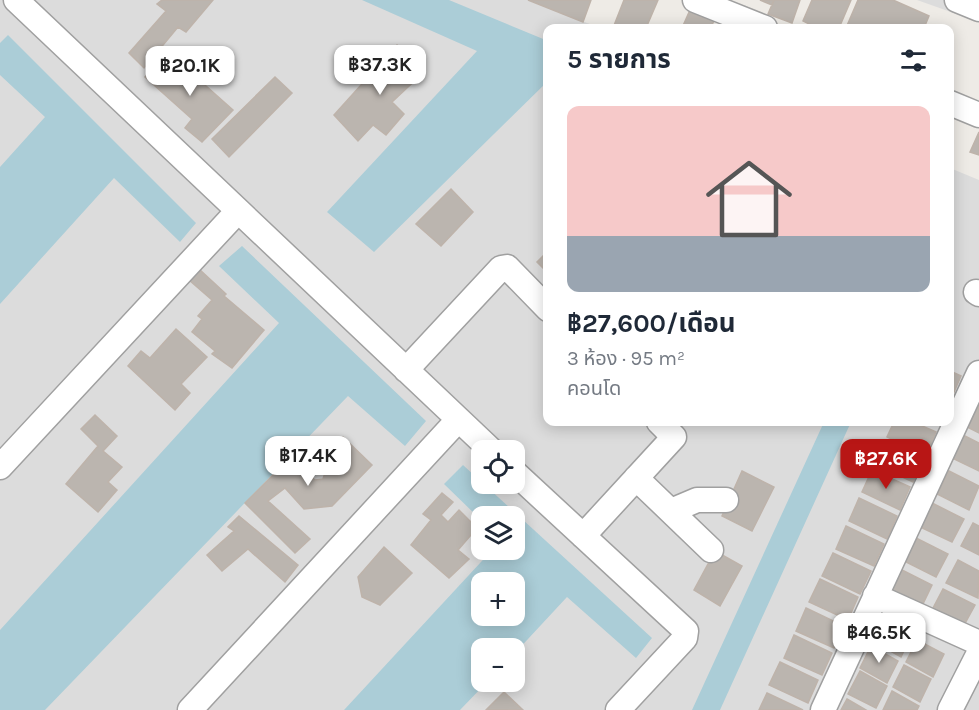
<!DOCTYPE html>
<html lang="th">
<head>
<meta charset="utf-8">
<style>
  body { margin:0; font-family:Karla,"Noto Sans Thai",sans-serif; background:#f2f2f3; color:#1f2937; height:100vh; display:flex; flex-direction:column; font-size:22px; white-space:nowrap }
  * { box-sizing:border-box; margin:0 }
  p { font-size:20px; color:#747a83 }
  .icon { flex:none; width:33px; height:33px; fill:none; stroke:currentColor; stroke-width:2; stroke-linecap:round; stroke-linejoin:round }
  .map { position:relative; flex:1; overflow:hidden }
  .side { position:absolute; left:543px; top:24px; width:411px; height:402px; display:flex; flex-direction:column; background:#fff; border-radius:12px; box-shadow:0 3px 15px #0003 }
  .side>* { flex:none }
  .buttons { position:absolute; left:471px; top:440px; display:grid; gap:12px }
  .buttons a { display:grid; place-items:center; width:54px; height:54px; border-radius:12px; background:#fff; box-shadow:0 3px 15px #0003; font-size:30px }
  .price { position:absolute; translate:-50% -51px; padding:0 14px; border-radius:12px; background:#fff; color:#222; font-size:20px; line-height:39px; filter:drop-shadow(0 2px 3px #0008) }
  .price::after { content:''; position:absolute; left:50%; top:36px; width:18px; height:14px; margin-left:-9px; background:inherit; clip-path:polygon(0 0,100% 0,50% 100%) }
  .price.on { background:#b81615; color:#fff }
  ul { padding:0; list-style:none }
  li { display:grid; align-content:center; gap:12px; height:318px; padding:0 24px }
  li span { display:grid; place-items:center; height:186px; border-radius:12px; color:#555 }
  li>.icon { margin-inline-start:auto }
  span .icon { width:108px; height:108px; fill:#fffc; stroke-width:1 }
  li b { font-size:26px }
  h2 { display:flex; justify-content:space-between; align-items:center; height:72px; padding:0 24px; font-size:26px }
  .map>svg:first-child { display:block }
</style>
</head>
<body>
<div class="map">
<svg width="979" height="710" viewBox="0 0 979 710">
  <rect width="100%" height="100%" fill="#eeebe6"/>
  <path fill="#dcdcdc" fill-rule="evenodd" d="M0,0h528l72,28h-52v394h402v-254l29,12v530h-979zM482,450h32v33h-32zM482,516h32v33h-32zM482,582h32v33h-32zM482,648h32v33h-32z
    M917,0h62v22z"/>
  <path fill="#abcdd7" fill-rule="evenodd" d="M362,0h87l99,41 -1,41 -173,170 -47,-40 150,-161z
    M8,35l188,188 -16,19 -66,-64 -114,126v-137l45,-50 -45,-42v-32z
    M242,246l184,175 -21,25 -57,-50 -303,314h-45v-80l279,-307 -60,-57z
    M824,422h27l-131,288h-28z
    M463,465l189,173 -16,20 -69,-61 -52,56 -1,-5h-32v33h6l-28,29h-116l149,-161h21v-33h-32l-1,4 -37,-36zM482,582h32v33h-32z"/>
  <path fill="#bbb5af" stroke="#beb3aa" stroke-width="1.5" d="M162,0h51l-27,32 -8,-5 -34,41 -15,-15 37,-42 -9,-7z
    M528,0h63l-8,22z
    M624,0h34l-12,28h-33z
    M760,0h14l-2,5z
    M774,0h26l-8,23 -24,-9z
    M812,0h39l-12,28h-22l-14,-7z
    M858,0h35l36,16 -5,12h-78z
    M690,10l24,11 -4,7h-28z
    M397,45l27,27 -32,30 12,12 -18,21 -13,-10 -15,16 -24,-26z
    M169,53l64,57 -31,32 -17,-14 7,-9 -47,-42z
    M275,77l17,16 -63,64 -17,-18z
    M979,132v23l-9,-3z
    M451,189l22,23 -32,34 -25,-22z
    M548,251v22l-11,-11z
    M199,269l27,25 -2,2 40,34 -32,38 -20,-14 3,-3 -23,-19 10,-13 -4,-3 14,-16 -23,-20z
    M176,329l31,28 -26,27 9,9 -15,17 -47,-44 13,-15 9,7z
    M950,371l11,5 -10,23h-1z
    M979,404v29l-12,-6z
    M95,415l22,21 -14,15 19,16 -14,15 9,8 -19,22 -32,-28 32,-38 -17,-17z
    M894,422h19l23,10 -10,23 -39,-18z
    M963,435l16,8v28l-27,-13z
    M343,437l29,28 -40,41 -28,3 -19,-21 -17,13 42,38 -15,14 -50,-50 63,-63 12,13 -16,18 11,9 8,-1 5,-16 -5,-8z
    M885,442l38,18 -10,22 -39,-18z
    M872,470l38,17 -10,23 -38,-18z
    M742,471l32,16 -22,44 -30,-15z
    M949,471l30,15 -10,24 -32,-16z
    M442,493l11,9 -12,13 7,7 11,-12 18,18 -19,22 11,9 -20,19 -38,-33 20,-25 -8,-6z
    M859,498l38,18 -10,23 -38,-18z
    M932,503l32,16 -12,23 -32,-15z
    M239,516l59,49 -13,17 -37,-33 -26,22 -15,-16 27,-24 -6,-4z
    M973,523l6,3v29l-18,-9z
    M846,526l38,18 -10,22 -38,-17z
    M916,538l32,16 -12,23 -32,-16z
    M384,547l28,26 -32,32 -18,-8 -4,-20z
    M715,551l27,15 -22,40 -26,-16z
    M833,553l38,18 -11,23 -38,-18z
    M958,560l21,11 -1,27 -32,-15z
    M900,569l32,16 -11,23 -32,-16z
    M820,579l38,18 -10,23 -39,-18z
    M943,589l32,16 -12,22 -32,-15z
    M806,608l38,18 -10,22 -38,-17z
    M885,620l27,14 -11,23 -27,-15z
    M794,635l38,18 -10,22 -38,-17z
    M917,640l27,14 -11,23 -27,-15z
    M871,646l27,15 -11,22 -27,-15z
    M780,662l38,18 -10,23 -39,-18z
    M904,665l27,14 -11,23 -27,-15z
    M860,671l27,15 -11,22 -28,-14z
    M892,691l27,15 -2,4h-34z
    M504,692l19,18h-37z
    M767,693l36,17h-44z
    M847,699l19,11h-25z"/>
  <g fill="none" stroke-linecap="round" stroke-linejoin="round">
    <g stroke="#a0a0a0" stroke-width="27">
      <path id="minor" d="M16,0l475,450
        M695,0l70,28
        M957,0l22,9
        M950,103l29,12
        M976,292l3,2
        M406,370l95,-102 6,-1 41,42
        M0,467l237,-255
        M514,472l172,159 -1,7 -67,72
        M636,478l75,72
        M671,511l26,-11h29
        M583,536l91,-99 -15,-15
        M875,596l104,47
        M190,710l268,-290
        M823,710l156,-337
        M950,710l29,-57"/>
    </g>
    <use href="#minor" stroke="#fff" stroke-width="24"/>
  </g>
</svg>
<div class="buttons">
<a><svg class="icon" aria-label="locate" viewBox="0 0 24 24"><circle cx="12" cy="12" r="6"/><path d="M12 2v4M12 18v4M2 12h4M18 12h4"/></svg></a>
<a><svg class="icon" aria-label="layers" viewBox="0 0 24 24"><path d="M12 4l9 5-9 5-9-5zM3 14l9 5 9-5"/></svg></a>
<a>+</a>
<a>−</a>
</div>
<b class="price" style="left:380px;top:96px">฿37.3K</b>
<b class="price" style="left:190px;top:97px">฿20.1K</b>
<b class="price" style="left:308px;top:487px">฿17.4K</b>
<b class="price on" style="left:886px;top:490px">฿27.6K</b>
<b class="price" style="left:879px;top:664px">฿46.5K</b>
<section class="side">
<h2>5 รายการ<svg class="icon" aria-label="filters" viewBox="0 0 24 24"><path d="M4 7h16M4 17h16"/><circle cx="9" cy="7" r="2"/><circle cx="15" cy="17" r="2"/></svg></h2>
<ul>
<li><span style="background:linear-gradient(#f6c9c9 70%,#9aa5b1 0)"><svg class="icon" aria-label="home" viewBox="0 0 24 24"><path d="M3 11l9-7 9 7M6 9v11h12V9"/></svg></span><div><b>฿27,600/เดือน</b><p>3 ห้อง · 95 m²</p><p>คอนโด</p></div></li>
</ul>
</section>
</div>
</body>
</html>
